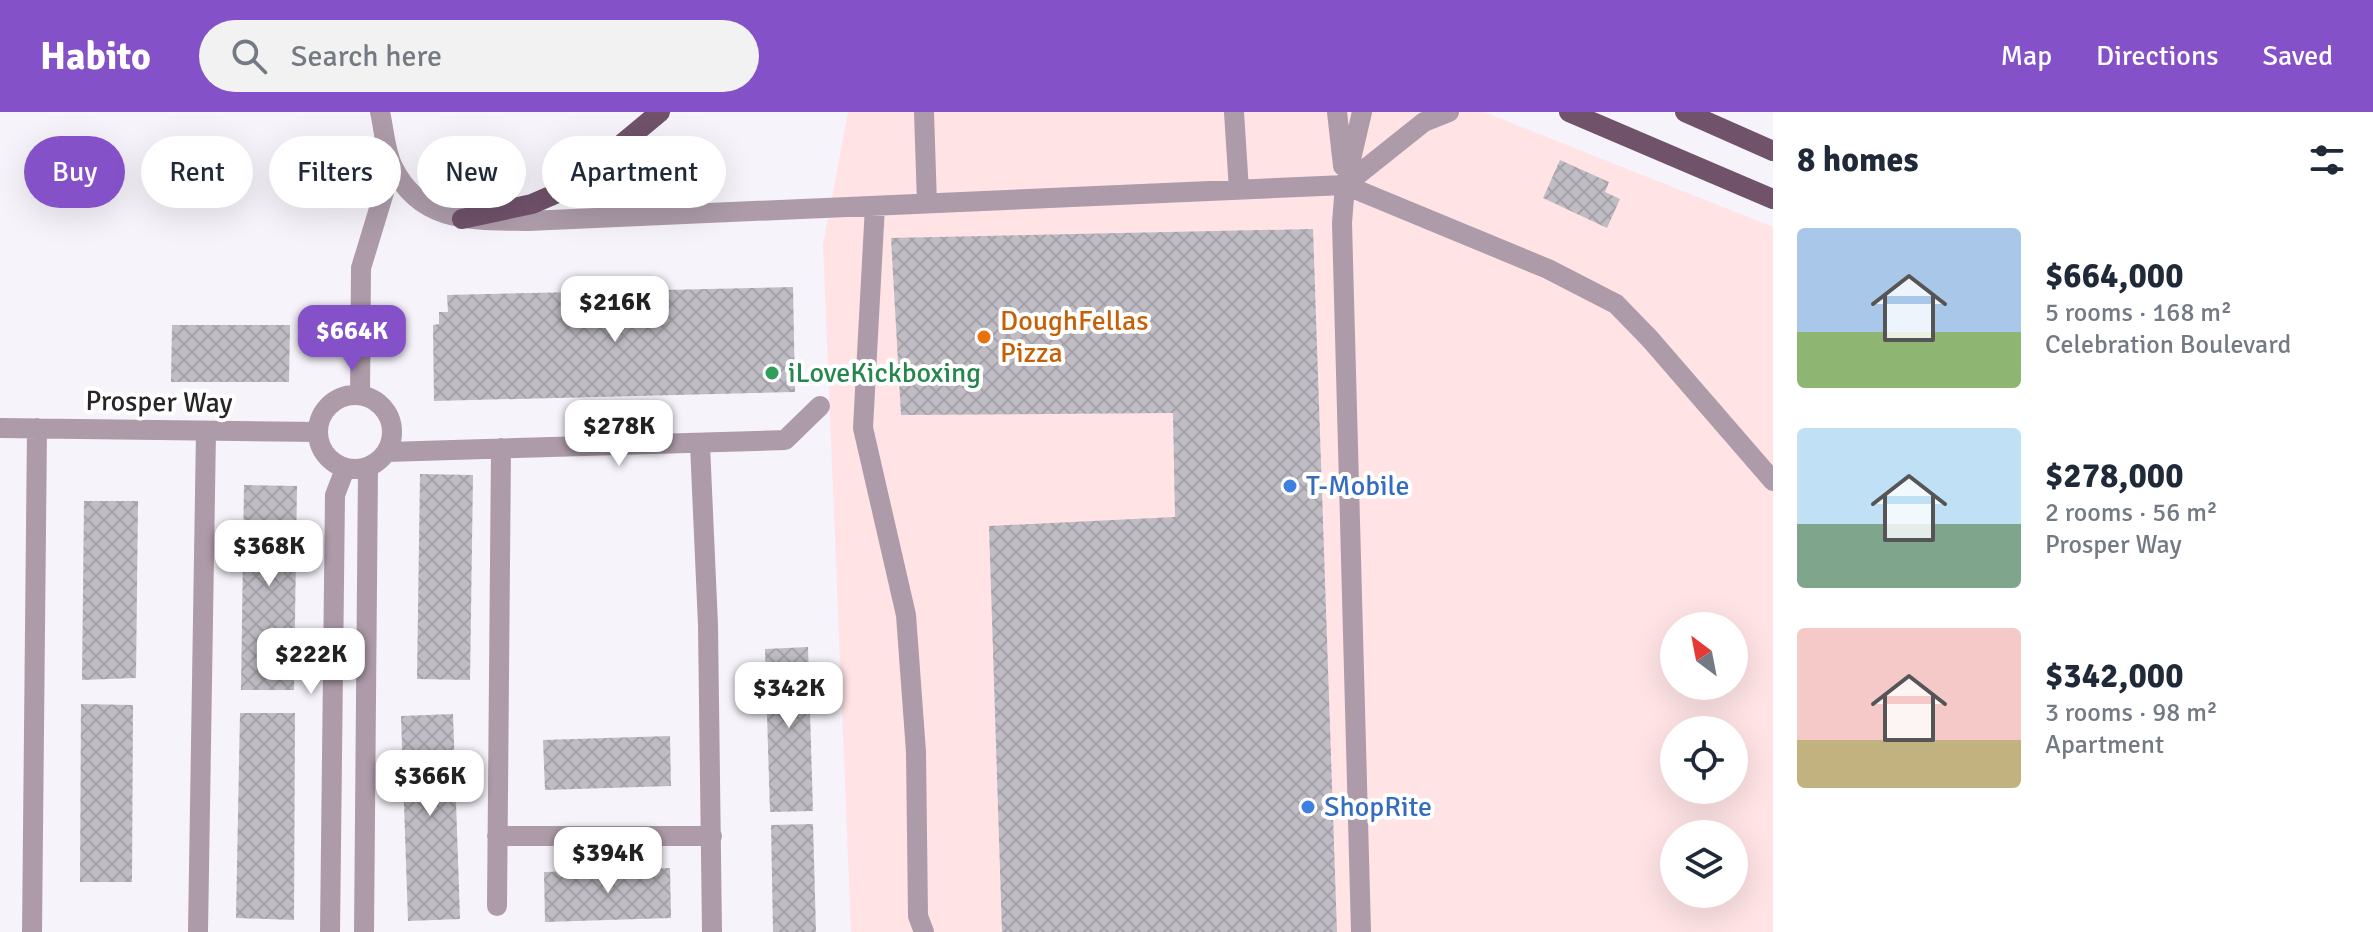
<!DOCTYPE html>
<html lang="en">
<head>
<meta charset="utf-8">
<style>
  body { margin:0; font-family:Signika,sans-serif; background:#f2f2f3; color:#1f2937; height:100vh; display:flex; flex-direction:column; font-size:30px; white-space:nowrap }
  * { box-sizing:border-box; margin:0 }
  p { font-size:26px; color:#747a83 }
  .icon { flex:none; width:44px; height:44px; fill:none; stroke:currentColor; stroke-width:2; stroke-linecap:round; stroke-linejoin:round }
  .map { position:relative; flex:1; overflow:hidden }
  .sheet { display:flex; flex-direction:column; background:#fff; width:600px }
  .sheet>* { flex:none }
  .banner { position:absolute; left:24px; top:24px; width:760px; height:72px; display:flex; gap:16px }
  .needle { width:52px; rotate:328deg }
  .controls { position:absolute; left:1660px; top:500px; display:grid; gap:16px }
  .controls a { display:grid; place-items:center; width:88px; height:88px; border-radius:50%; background:#fff; box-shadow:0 8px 32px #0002; font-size:40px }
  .price { position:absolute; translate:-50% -68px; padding:0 18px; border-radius:16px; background:#fff; color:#222; font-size:26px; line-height:52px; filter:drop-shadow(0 2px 4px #0008) }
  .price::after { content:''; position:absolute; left:50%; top:48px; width:24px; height:18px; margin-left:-12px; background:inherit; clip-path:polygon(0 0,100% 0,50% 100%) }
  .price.current { background:#8551c9; color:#fff }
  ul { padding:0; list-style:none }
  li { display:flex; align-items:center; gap:24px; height:200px; padding:0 24px }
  li span { display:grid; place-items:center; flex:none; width:224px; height:160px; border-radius:8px; color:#555 }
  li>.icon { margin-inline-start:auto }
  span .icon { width:96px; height:96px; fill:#fffc; stroke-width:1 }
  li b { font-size:34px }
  h2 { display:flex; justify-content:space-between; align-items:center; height:96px; padding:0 24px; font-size:34px }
  .pill { padding:0 28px; border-radius:36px; background:#fff; box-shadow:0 8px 32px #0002; font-size:28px; line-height:72px }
  .pill.current { background:#8551c9; color:#fff }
  header { display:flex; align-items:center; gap:48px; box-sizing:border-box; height:112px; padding:0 40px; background:#8551c9; color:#fff }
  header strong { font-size:38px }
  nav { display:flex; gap:44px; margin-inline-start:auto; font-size:28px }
  .search { width:560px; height:72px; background:#f2f2f3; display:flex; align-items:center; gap:20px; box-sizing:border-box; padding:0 28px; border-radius:44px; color:#747a83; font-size:30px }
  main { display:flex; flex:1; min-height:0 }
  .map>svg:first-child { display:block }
</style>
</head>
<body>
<header>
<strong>Habito</strong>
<div class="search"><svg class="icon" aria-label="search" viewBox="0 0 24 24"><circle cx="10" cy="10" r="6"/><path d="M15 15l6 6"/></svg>Search here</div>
<nav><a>Map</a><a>Directions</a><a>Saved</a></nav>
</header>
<main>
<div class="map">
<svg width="1773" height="820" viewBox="0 0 1773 820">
  <defs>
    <pattern id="building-cross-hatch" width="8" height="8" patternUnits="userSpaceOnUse" patternTransform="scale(2)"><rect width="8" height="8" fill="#c0bcc4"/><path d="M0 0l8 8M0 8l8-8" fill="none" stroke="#a5a1a8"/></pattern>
  </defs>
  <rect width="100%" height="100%" fill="#f7f3fb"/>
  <path fill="#ffe3e5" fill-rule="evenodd" d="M848,0h636l289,115v705h-922l-28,-687zM1674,514h60v60h-60zM1674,618h60v60h-60zM1674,722h60v60h-60z"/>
  <path fill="url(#building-cross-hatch)" d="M1560,48l49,22 -4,10 15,7 -13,29 -64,-30z
    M1313,117l24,703h-335l-13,-406 186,-9 -2,-104 -272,2 -10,-177z
    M793,175l2,105 -361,9 -1,-76 6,-1v-12h9l-1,-17z
    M172,213h118l-1,57h-118z
    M420,362l53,1 -3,205 -53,-1z
    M244,373l53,1 -3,204h-53z
    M84,389h54l-2,177 -54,2z
    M808,535l5,164 -43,1 -5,-163z
    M81,592l52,1 -1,177h-52z
    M240,601h55l-1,207 -58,-2z
    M453,602l7,205 -52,2 -7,-205z
    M670,624l1,50 -126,4 -2,-50z
    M813,712l3,108h-43l-2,-107z
    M670,756l1,50 -126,4 -1,-50z"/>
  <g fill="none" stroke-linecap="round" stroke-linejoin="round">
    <path stroke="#ad9ba9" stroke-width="20" d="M380,0c4,17 5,39 13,55 28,57 80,53 135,54l817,-36 203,84 68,35 34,35 123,142
      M924,0l3,92
      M1234,0l5,78
      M1337,0l6,54
      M1345,73l79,-63 25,-10
      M875,94l-12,222 43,187 10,137 2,164 6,16
      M318 320a37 37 0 1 1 74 0a37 37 0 1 1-74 0Z
      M360,283l1,-127 31,-102
      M0,316l317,4
      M700,333l8,180 4,307
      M387,340l398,-12 35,-34
      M497,724h215
      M497,794l4,-458
      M32,820l5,-504
      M198,820l8,-501
      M330,820l5,-437 10,-26
      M364,820l4,-464
      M1361,820l-19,-709 3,-38 17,-73"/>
    <path stroke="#70526a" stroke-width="20" d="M1569,0l204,87
      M1685,0l88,39
      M462,107l70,-15 37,-16 91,-76"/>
  </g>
  <circle fill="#e8710a" stroke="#fff" stroke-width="3" cx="984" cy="225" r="8"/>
  <circle fill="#2e9e5b" stroke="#fff" stroke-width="3" cx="772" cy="261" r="8"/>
  <g fill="#3f7fe0" stroke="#fff" stroke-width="3">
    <circle cx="1290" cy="374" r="8"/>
    <circle cx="1308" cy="695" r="8"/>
  </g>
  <g text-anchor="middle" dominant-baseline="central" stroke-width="8" stroke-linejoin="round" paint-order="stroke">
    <g font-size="28" fill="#c56008" stroke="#fff" text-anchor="start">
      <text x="1000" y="209">DoughFellas<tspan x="1000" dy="32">Pizza</tspan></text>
    </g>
    <g font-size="28" fill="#27864d" stroke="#fff" text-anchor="start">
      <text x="788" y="261">iLoveKickboxing</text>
    </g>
    <g font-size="28" fill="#272528" stroke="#fff">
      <text transform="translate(159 290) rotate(1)">Prosper Way</text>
    </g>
    <g font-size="28" fill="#366cbe" stroke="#fff" text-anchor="start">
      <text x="1306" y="374">T-Mobile</text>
      <text x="1324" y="695">ShopRite</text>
    </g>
  </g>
</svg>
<div class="controls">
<a><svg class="needle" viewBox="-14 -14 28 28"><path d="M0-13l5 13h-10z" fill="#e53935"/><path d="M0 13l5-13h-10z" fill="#747a83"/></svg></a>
<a><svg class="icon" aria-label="locate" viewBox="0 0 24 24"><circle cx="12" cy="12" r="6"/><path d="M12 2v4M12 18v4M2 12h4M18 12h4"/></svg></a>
<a><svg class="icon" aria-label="layers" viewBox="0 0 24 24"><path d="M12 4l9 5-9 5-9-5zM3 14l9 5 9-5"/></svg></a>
</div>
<b class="price" style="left:615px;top:232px">$216K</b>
<b class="price current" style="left:352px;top:261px">$664K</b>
<b class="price" style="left:619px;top:356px">$278K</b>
<b class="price" style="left:269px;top:476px">$368K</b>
<b class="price" style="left:311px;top:584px">$222K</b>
<b class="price" style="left:789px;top:618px">$342K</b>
<b class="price" style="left:430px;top:706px">$366K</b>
<b class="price" style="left:608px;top:783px">$394K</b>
<div class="banner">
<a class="pill current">Buy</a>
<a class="pill">Rent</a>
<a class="pill">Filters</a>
<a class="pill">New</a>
<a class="pill">Apartment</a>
</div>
</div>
<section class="sheet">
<h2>8 homes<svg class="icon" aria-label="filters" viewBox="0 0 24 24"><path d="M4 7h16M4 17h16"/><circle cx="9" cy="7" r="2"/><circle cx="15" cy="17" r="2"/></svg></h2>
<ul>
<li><span style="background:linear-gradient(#a9c7e8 65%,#8fb573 0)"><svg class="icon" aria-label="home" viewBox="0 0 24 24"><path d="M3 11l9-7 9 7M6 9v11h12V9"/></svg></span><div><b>$664,000</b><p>5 rooms · 168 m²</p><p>Celebration Boulevard</p></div></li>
<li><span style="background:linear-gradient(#bfe0f5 60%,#7fa58c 0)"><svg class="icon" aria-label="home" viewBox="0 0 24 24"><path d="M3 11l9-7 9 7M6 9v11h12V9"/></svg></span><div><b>$278,000</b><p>2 rooms · 56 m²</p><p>Prosper Way</p></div></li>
<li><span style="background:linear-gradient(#f6c9c9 70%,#c2b280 0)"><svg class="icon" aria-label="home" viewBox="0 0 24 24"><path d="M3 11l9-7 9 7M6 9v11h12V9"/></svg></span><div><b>$342,000</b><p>3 rooms · 98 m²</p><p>Apartment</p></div></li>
</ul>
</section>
</main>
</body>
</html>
